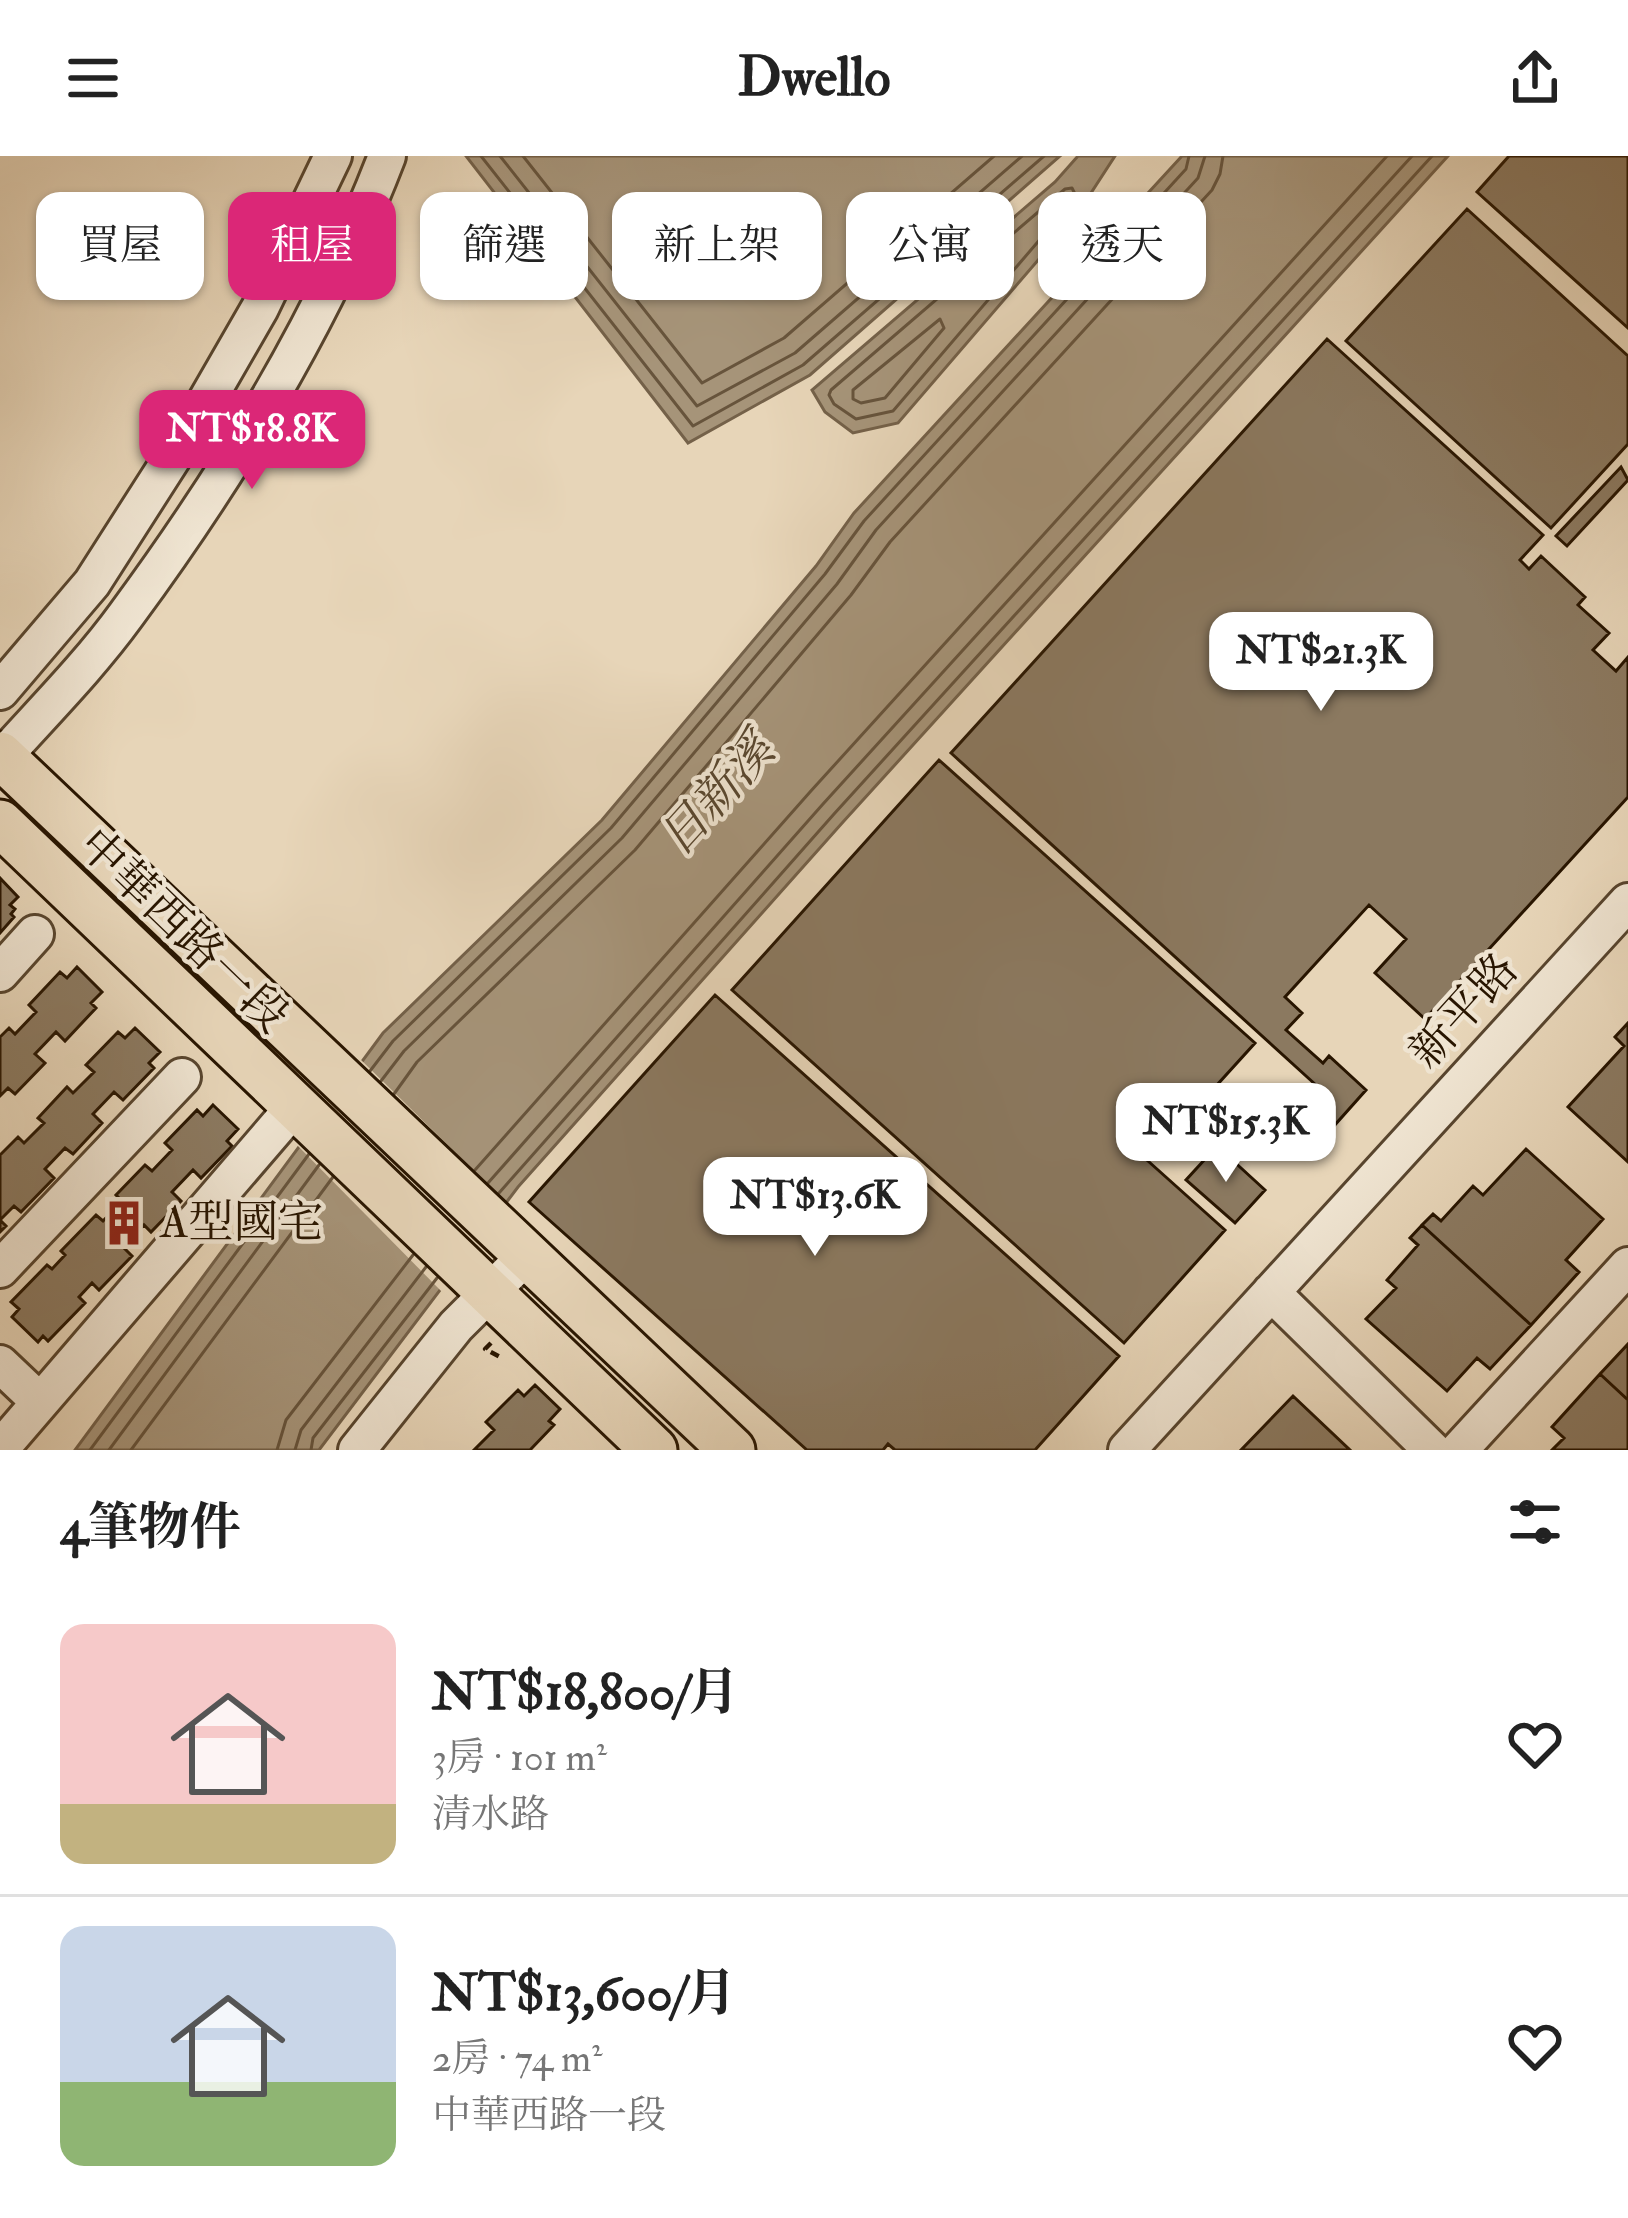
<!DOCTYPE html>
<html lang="zh-TW">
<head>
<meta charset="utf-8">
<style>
  body { margin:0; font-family:"IM FELL Double Pica","Noto Serif TC",serif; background:#f6f6f6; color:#222; height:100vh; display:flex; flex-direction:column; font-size:45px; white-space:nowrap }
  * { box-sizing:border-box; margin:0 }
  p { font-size:39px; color:#767676 }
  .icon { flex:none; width:66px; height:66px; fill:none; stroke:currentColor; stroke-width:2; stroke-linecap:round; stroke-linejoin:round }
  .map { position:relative; height:1294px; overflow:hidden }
  .side { display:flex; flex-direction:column; background:#fff; flex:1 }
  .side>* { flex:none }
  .hud { position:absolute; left:36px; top:36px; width:1557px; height:108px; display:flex; gap:24px }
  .price { position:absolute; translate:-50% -102px; padding:0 27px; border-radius:24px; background:#fff; color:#222; font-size:39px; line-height:78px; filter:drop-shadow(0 3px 6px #0008) }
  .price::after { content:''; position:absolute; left:50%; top:72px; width:36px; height:27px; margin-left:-18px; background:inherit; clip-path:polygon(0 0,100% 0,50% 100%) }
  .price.selected { background:#db2777; color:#fff }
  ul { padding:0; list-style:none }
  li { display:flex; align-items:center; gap:36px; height:300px; padding:0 60px }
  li+li { border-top:3px solid #e0e0e0 }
  li span { display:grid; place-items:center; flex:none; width:336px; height:240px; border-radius:24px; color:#555 }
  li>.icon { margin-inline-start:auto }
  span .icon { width:144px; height:144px; fill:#fffc; stroke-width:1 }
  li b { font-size:51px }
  h2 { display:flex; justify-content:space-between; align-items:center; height:144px; padding:0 60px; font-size:51px }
  .chip { padding:0 42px; border-radius:24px; background:#fff; box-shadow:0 3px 9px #0004; font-size:42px; line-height:108px }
  .chip.selected { background:#db2777; color:#fff }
  header { display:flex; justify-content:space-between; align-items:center; height:156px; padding:0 60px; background:#fff; font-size:54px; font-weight:700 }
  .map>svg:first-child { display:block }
</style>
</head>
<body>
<header><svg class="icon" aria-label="menu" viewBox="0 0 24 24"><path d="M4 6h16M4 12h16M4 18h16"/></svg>Dwello<svg class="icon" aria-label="share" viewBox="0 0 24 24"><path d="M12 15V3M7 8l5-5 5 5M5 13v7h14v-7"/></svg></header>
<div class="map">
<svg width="1628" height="1294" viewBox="0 0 1628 1294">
  <rect width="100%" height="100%" fill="#e7d5b8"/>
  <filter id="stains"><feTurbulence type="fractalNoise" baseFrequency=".00167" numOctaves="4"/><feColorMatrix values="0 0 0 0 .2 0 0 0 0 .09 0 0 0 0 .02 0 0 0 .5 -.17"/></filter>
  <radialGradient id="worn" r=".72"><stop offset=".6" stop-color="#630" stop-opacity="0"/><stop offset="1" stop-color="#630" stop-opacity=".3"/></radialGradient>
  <path fill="#a69479" stroke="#746149" stroke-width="3" d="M466,0h594l-250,219 -122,68z
    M1078,0h37l-39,60 -178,207 -45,10 -28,-21 -13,-22 243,-208z
    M1182,0h266l-605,666 -325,365 -199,263h-244l308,-417 219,-213 214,-254 38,-53z"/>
  <path fill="#e7d5b8" d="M358,901l153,150 -65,89 -151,-153z"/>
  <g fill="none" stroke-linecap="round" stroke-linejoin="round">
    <path stroke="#67543c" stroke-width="3" d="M481,0l212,270 110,-61 241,-209
      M500,0l197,250 98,-53 227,-197
      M523,0l179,227 82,-45 210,-182
      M1065,33l7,-1 3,6 -9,15 -173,202 -37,8 -22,-15 -5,-9 2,-5z
      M940,163l4,9 -59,70 -24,5 -8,-4v-9z
      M370,915l23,-30 218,-213 214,-254 39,-53 322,-352 3,-13
      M381,925l23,-30 218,-213 215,-254 39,-54 322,-352 7,-22
      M394,938l23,-32 218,-212 216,-255 39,-53 322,-352 8,-16 3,-18
      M475,1014l335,-378 577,-636
      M488,1027l335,-379 589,-648
      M499,1037l335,-379 598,-658
      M90,1294l219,-296
      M109,1294l210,-285
      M131,1294l202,-273
      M277,1294l9,-30 127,-165
      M295,1294l6,-20 125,-163
      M311,1294l2,-12 124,-160"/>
  </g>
  <path fill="#8b7960" stroke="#281500" stroke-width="3" d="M1509,0h119v172l-151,-136z
    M1467,53l161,147v88l-77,84 -205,-187z
    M1327,183l216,196 -23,25 9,9 12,-13 44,41 -7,8 31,28 -16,17 23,21 12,-14v140l-203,222 -50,-46 31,-34 -37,-34 -84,92 17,16 -16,17 37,33 6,-7 37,34 -33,37 -29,-27 13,-14 -366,-333z
    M1621,311l7,13 -61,66 -11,-10z
    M939,604l316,283 -107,118 77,69 -101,113 -392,-353z
    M0,722l18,19 -8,8 5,4 -4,5 3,3 -14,16z
    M77,811l25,25 -11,11 5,5 -31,33 -9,-9 -21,22 10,9 -30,31 -7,-6 -8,8v-59l9,-9 6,6 21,-22 -7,-7 31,-33 7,6z
    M715,839l404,361 -84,94h-140l-7,-6 -5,6h-76l-278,-248z
    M1628,867v139l-60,-55 56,-61 -9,-9z
    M135,872l25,24 -11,11 5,5 -31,32 -9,-8 -21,22 9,9 -29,31 -8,-6 -20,21 9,9 -33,34 -7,-6 -14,14 6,6 -6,6v-77l18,-18 6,6 20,-20 -6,-5 29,-31 6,6 21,-21 -8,-7 32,-33 7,6z
    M213,949l25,24 -11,12 5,5 -31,32 -8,-8 -21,22 9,9 -30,31 -7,-7 -21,22 9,9 -33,34 -7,-7 -13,14 6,6 -37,38 -5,-5 -5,6 -26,-25 7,-8 -8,-7 36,-37 5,4 13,-14 -4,-4 35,-36 7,6 19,-20 -6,-6 29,-30 7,6 20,-21 -7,-7 32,-33 6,6z
    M1217,990l48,44 -30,33 -49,-43z
    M1526,993l77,70 -37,41 13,12 -48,53 -109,-100 11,-11 8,7 32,-35 10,9z
    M1422,1069l109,100 -41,44 -13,-11 -30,33 -81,-72 30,-31 -9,-8 31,-35 -8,-7z
    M1628,1188v56l-28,-26z
    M1600,1218l28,26v50h-76l12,-12 -12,-11z
    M535,1229l25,24 -11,12 5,4 -24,25h-56l20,-20 -8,-8 32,-32 6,6z
    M1293,1240l57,54h-109z"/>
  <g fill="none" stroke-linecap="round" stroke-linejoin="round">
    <g stroke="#58452e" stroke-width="42">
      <path id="minor" d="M0,535l92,-108 96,-150 72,-125 73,-152
        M0,604c42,-47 89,-94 126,-145 104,-141 198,-295 261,-459
        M0,817l35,-39
        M0,1113l182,-192
        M1271,1136l161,158
        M0,1208l39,37
        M0,1293l295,-343
        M357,1294l99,-124 71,-71
        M1127,1294l501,-548
        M1459,1294l169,-184"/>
    </g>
    <g stroke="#281500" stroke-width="51">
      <path id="major" d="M0,599l732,695
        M0,667l654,627"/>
    </g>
    <path stroke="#281500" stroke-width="4.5" stroke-dasharray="9 6" stroke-linecap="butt" d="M491,1187l-6,6 19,10"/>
    <use href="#minor" stroke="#efe4d1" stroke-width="36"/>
    <use href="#major" stroke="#e7d5b8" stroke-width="45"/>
  </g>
  <defs>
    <g id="building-bare" transform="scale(3.6)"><path d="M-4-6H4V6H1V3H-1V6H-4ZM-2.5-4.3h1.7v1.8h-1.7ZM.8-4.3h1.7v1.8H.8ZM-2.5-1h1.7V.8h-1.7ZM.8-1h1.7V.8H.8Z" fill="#8f2418" stroke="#efe4d1" stroke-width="2.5" paint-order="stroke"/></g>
  </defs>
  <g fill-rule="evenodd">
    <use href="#building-bare" x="124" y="1067"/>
  </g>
  <g text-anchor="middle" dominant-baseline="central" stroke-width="9" stroke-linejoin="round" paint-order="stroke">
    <g font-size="45" fill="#281500" stroke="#efe4d1">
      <text transform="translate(183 775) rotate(44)">中華西路一段</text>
      <text transform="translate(1464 855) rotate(-48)">新平路</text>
    </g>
    <g font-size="45" fill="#281500" stroke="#efe4d1" text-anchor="start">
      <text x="160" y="1067">A型國宅</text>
    </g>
    <g font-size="48" font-style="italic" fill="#5a4830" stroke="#efe4d1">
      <text transform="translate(717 639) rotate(-48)">日新溪</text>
    </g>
  </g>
  <rect width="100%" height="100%" filter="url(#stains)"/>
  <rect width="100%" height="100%" fill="url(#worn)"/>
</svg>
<b class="price selected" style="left:252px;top:336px">NT$18.8K</b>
<b class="price" style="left:1321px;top:558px">NT$21.3K</b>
<b class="price" style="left:1226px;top:1029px">NT$15.3K</b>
<b class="price" style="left:815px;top:1103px">NT$13.6K</b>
<div class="hud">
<a class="chip">買屋</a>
<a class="chip selected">租屋</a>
<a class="chip">篩選</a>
<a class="chip">新上架</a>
<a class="chip">公寓</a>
<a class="chip">透天</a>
</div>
</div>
<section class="side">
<h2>4筆物件<svg class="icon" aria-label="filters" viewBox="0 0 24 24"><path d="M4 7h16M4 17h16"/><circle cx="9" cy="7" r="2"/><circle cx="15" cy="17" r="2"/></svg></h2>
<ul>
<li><span style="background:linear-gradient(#f6c9c9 75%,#c2b280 0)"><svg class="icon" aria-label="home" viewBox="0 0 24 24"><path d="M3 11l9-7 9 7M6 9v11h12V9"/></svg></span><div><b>NT$18,800/月</b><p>3房 · 101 m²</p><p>清水路</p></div><svg class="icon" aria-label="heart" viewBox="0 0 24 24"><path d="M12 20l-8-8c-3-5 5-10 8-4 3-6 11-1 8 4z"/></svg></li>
<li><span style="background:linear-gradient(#c9d6e8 65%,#8fb573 0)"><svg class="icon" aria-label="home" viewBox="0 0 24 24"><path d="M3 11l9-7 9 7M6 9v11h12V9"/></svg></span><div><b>NT$13,600/月</b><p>2房 · 74 m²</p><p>中華西路一段</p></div><svg class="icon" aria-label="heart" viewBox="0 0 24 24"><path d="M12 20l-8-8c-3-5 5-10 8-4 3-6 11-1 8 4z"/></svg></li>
</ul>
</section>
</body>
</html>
